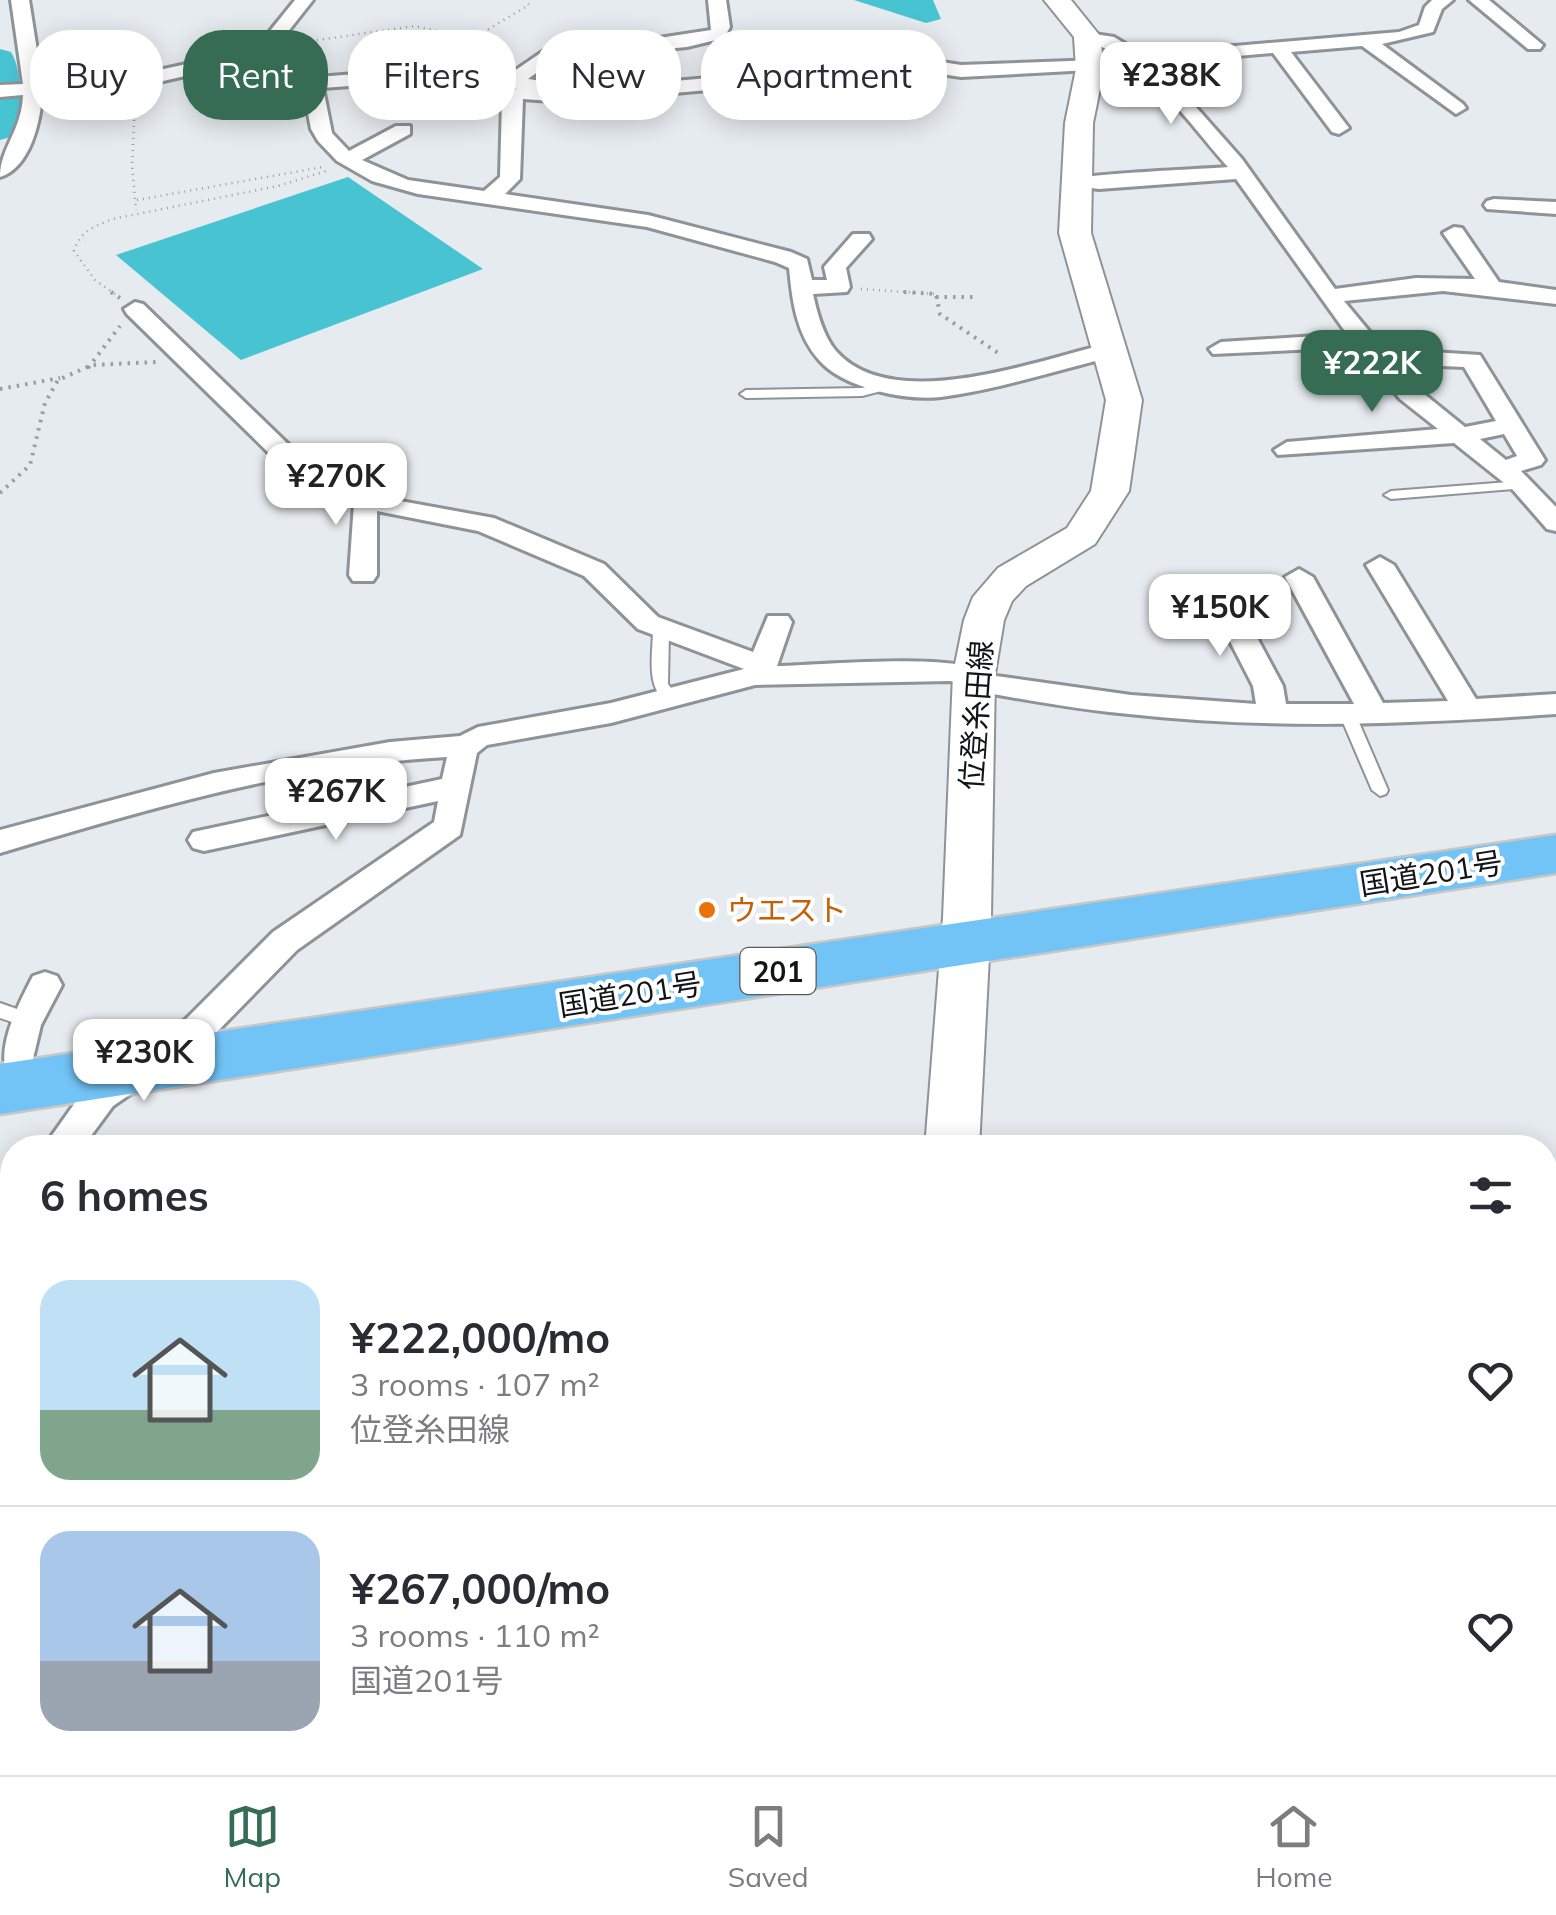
<!DOCTYPE html>
<html lang="en">
<head>
<meta charset="utf-8">
<style>
  body { margin:0; font-family:Mulish,"Noto Sans JP",sans-serif; background:#f7f7f7; color:#2b2b33; height:100vh; display:flex; flex-direction:column; font-size:38px; white-space:nowrap }
  * { box-sizing:border-box; margin:0 }
  p { font-size:32px; color:#7c7c81 }
  .icon { flex:none; width:55px; height:55px; fill:none; stroke:currentColor; stroke-width:2; stroke-linecap:round; stroke-linejoin:round }
  .map { position:relative; flex:1; overflow:hidden }
  .side { position:absolute; left:0px; top:1135px; width:1558px; height:640px; display:flex; flex-direction:column; background:#fff; border-radius:40px 40px 0 0; box-shadow:0 5px 25px #0003 }
  .side>* { flex:none }
  .hud { position:absolute; left:30px; top:30px; width:1000px; height:90px; display:flex; gap:20px }
  .price { position:absolute; translate:-50% -85px; padding:0 22px; border-radius:20px; background:#fff; color:#222; font-size:32px; line-height:65px; filter:drop-shadow(0 2px 5px #0008) }
  .price::after { content:''; position:absolute; left:50%; top:60px; width:30px; height:22px; margin-left:-15px; background:inherit; clip-path:polygon(0 0,100% 0,50% 100%) }
  .price.active { background:#356c53; color:#fff }
  ul { padding:0; list-style:none }
  li { display:flex; align-items:center; gap:30px; height:250px; padding:0 40px }
  li+li { border-top:2px solid #e1e1e2 }
  li span { display:grid; place-items:center; flex:none; width:280px; height:200px; border-radius:30px; color:#555 }
  li>.icon { margin-inline-start:auto }
  span .icon { width:120px; height:120px; fill:#fffc; stroke-width:1 }
  li b { font-size:42px }
  h2 { display:flex; justify-content:space-between; align-items:center; height:120px; padding:0 40px; font-size:42px }
  .chip { padding:0 35px; border-radius:40px; background:#fff; box-shadow:0 5px 25px #0003; font-size:35px; line-height:90px }
  .chip.active { background:#356c53; color:#fff }
  .tab-bar { display:flex; justify-content:space-around; align-items:center; height:140px; border-top:2px solid #e1e1e2; background:#fff; font-size:28px; color:#7c7c81 }
  .tab-bar a { display:grid; justify-items:center; gap:5px }
  .tab-bar .active { color:#356c53 }
  .map>svg:first-child { display:block }
</style>
</head>
<body>
<div class="map">
<svg width="1556" height="1775" viewBox="0 0 1556 1775">
  <rect width="100%" height="100%" fill="#e6ebef"/>
  <path fill="#48c3d1" d="M854,0h79l8,19 -15,4z
    M348,177l135,92 -242,91 -125,-105z"/>
  <g fill="none" stroke-linecap="round" stroke-linejoin="round">
    <path fill="#48c3d1" fill-rule="evenodd" d="M0,49l11,3c12,20 13,64 0,85l-11,3z"/>
    <g stroke="#8e9397" stroke-width="4">
      <path id="lane" d="M892,380l5,1v6l-35,9 -116,2 -6,-4 6,-4 116,-2z
        M1522,481l5,1v6l-136,11 -7,-4 7,-4z
        M661,624l8,5 -1,55 11,15 -8,5c-27,-13 -18,-49 -18,-75z
        M1347,708l8,5 33,77 -2,4 -6,2 -8,-6 -33,-77z
        M0,1003l34,12 2,5 -2,5 -7,2 -27,-9z"/>
    </g>
    <g stroke="#8e9397" stroke-width="6">
      <path id="street" d="M11,0h18l13,82 99,-8 41,-9 84,-29 29,-36h18l-30,38 17,13 18,26 124,-10 65,9 41,-28 29,-8 56,2 78,-12 -3,-30h18l4,27 -6,11 -37,9 -54,5 -55,-1 -18,5 -32,23 68,9 326,-29 39,6 136,-5v8l-7,2 -129,7 -39,-6 -326,29 -36,-5 -9,6 -28,-2 -3,80 -15,15 143,21 143,37 16,7 5,21h15l-3,-13 29,-33h16l3,5 -26,29 4,19 -3,5 -34,2c4,18 10,42 23,57 57,65 205,8 275,-8l12,7 -4,5c-58,14 -119,34 -178,42 -36,4 -98,-9 -122,-37 -23,-26 -27,-60 -30,-92l-14,-6 -128,-35 -229,-33 -46,-13 -35,-20 -19,-20 -7,-12 -9,-47 -15,-23 -16,-13 -77,28 -53,12 -99,7c-1,28 -12,75 -42,84 0,-29 22,-47 23,-82l-23,2v-12l23,-1zM442,79l75,10 -9,2 -6,10 -2,76 -16,14 -76,-11 -46,-20 48,-26v-8h-14l-47,25 -17,-18 -9,-45z
        M1432,0h21l-11,9 -9,23 -51,12 81,60 3,4 -10,6 -94,-68 -71,6 58,76 -10,6 -7,-2 -59,-79 -116,10 85,96 93,130 81,-11 59,1 -32,-46 11,-6 8,1 37,54 57,8v14l-113,-13 -99,10 40,48 96,6 65,105 -4,5 -20,6 35,36v24l-9,-2 -34,-39 -59,-47 -176,12 -4,-5 13,-8 151,-13 -38,-30 -42,-52 -145,7 -4,-5 12,-7 126,-8 -111,-155 -137,10 -29,-4 -3,-4c8,-7 137,-12 161,-14 -43,-48 -82,-111 -147,-127v-8l33,5 28,17 257,-22 20,-7 6,-18zM1396,364l68,3 32,54 -31,6 -47,-38zM1504,434l13,22 -11,4 -26,-21z
        M1469,0h20l54,45 -3,4h-12z
        M1494,199l62,3v12l-69,-5 -3,-4 3,-4z
        M135,302l8,2 148,143 78,44 26,9 99,18 110,46 54,53 95,35 15,-36h20l4,6 -15,44c49,-1 184,-15 219,10l135,19 125,9 -3,-18 -50,-97 14,-8 14,8 52,97 3,18h68l-69,-127 14,-8 14,8 70,126 65,-2 -82,-136 14,-8 14,8 82,134 80,-5v20c-142,10 -285,16 -427,0 -46,-4 -91,-12 -136,-20 -16,-3 -26,-11 -43,-13l-195,4 -144,38 -124,22 -10,8 -17,82 -163,115 -88,90 -96,66 -31,42h-39l44,-62 98,-66 88,-88 161,-110 4,-21 -234,50 -11,-3 -5,-8 5,-8 249,-53 5,-22c-153,8 -302,53 -447,96v-23l214,-57 176,-31 70,-6 18,-9 133,-24 133,-34 -106,-40 -54,-53 -106,-45 -101,-20v64l-4,6h-20l-4,-6 5,-72 -81,-46 -146,-143 -3,-5z
        M45,972l12,4 5,9 -21,40 -10,42 -13,4 -13,-4c-5,-28 15,-66 28,-91z
        M12,1197v44l-12,4v-44z
        M1545,1230h11v34h-11z
        M12,1432v40l-12,1v-40z
        M25,1762h48l-4,13h-48z"/>
    </g>
    <g stroke="#8e9397" stroke-width="4">
      <path id="secondary" d="M1044,0h27l29,36 4,33 -11,54 -2,110 51,167 -13,91 -34,53 -69,42 -14,15 -8,19 -9,54 -4,244 -12,230h-54l18,-230 10,-244 11,-54 9,-23 25,-29 69,-40 24,-37 15,-91 -47,-167 6,-110 11,-54 -2,-32z
        M980,1762h69l4,13h-70z"/>
    </g>
    <g stroke="#c6c7c7" stroke-width="5">
      <path id="highway" d="M1556,835v38l-1556,241v-50z"/>
    </g>
    <path stroke="#999da0" stroke-width="2.5" stroke-dasharray="1 5" stroke-linecap="butt" d="M311,41l103,-15 38,8 30,-1 47,-28 -4,-5
      M459,55l20,-8 3,-8 -7,-5
      M135,102l-3,63 4,45
      M137,200l186,-33
      M861,289l75,5
      M115,294l-20,-14 -21,-29c6,-20 20,-24 38,-32l166,-33 48,-15"/>
    <path stroke="#999da0" stroke-width="4" stroke-dasharray="2.5 6" stroke-linecap="butt" d="M111,292l9,6
      M904,292l32,2 4,20 61,41
      M936,297h39
      M88,368l32,-42
      M0,389l60,-11
      M0,493l30,-28 15,-62 13,-23 34,-15 64,-3"/>
    <use href="#lane" fill="#fff" fill-rule="evenodd"/>
    <use href="#street" fill="#fff" fill-rule="evenodd"/>
    <use href="#secondary" fill="#fff" fill-rule="evenodd"/>
    <use href="#highway" fill="#72c3f6" fill-rule="evenodd"/>
  </g>
  <circle fill="#e8710a" stroke="#fff" stroke-width="4" cx="707" cy="910" r="10"/>
  <g text-anchor="middle" dominant-baseline="central" stroke-width="8" stroke-linejoin="round" paint-order="stroke">
    <rect fill="#fff" stroke="#595a5c" stroke-width="2.5" x="740.5" y="948" width="75" height="46" rx="8"/>
    <g font-size="28" font-weight="bold" fill="#121416">
      <text x="778" y="971">201</text>
    </g>
    <g font-size="30" fill="#121416" stroke="#fff">
      <text transform="translate(976 715) rotate(-86)">位登糸田線</text>
      <text transform="translate(1431 873) rotate(-9)">国道201号</text>
      <text transform="translate(630 994) rotate(-9)">国道201号</text>
    </g>
    <g font-size="30" fill="#c56008" stroke="#fff" text-anchor="start">
      <text x="727" y="910">ウエスト</text>
    </g>
  </g>
</svg>
<b class="price" style="left:1171px;top:127px">¥238K</b>
<b class="price active" style="left:1372px;top:415px">¥222K</b>
<b class="price" style="left:336px;top:528px">¥270K</b>
<b class="price" style="left:1220px;top:659px">¥150K</b>
<b class="price" style="left:336px;top:843px">¥267K</b>
<b class="price" style="left:144px;top:1104px">¥230K</b>
<div class="hud">
<a class="chip">Buy</a>
<a class="chip active">Rent</a>
<a class="chip">Filters</a>
<a class="chip">New</a>
<a class="chip">Apartment</a>
</div>
<section class="side">
<h2>6 homes<svg class="icon" aria-label="filters" viewBox="0 0 24 24"><path d="M4 7h16M4 17h16"/><circle cx="9" cy="7" r="2"/><circle cx="15" cy="17" r="2"/></svg></h2>
<ul>
<li><span style="background:linear-gradient(#bfe0f5 65%,#7fa58c 0)"><svg class="icon" aria-label="home" viewBox="0 0 24 24"><path d="M3 11l9-7 9 7M6 9v11h12V9"/></svg></span><div><b>¥222,000/mo</b><p>3 rooms · 107 m²</p><p>位登糸田線</p></div><svg class="icon" aria-label="heart" viewBox="0 0 24 24"><path d="M12 20l-8-8c-3-5 5-10 8-4 3-6 11-1 8 4z"/></svg></li>
<li><span style="background:linear-gradient(#a9c7e8 65%,#9aa5b1 0)"><svg class="icon" aria-label="home" viewBox="0 0 24 24"><path d="M3 11l9-7 9 7M6 9v11h12V9"/></svg></span><div><b>¥267,000/mo</b><p>3 rooms · 110 m²</p><p>国道201号</p></div><svg class="icon" aria-label="heart" viewBox="0 0 24 24"><path d="M12 20l-8-8c-3-5 5-10 8-4 3-6 11-1 8 4z"/></svg></li>
</ul>
</section>
</div>
<nav class="tab-bar">
<a class="active"><svg class="icon" aria-label="map" viewBox="0 0 24 24"><path d="M3 6l6-2 6 2 6-2v14l-6 2-6-2-6 2zM9 4v14M15 6v14"/></svg>Map</a>
<a><svg class="icon" aria-label="saved" viewBox="0 0 24 24"><path d="M7 4h10v16l-5-4-5 4z"/></svg>Saved</a>
<a><svg class="icon" aria-label="home" viewBox="0 0 24 24"><path d="M3 11l9-7 9 7M6 9v11h12V9"/></svg>Home</a>
</nav>
</body>
</html>
